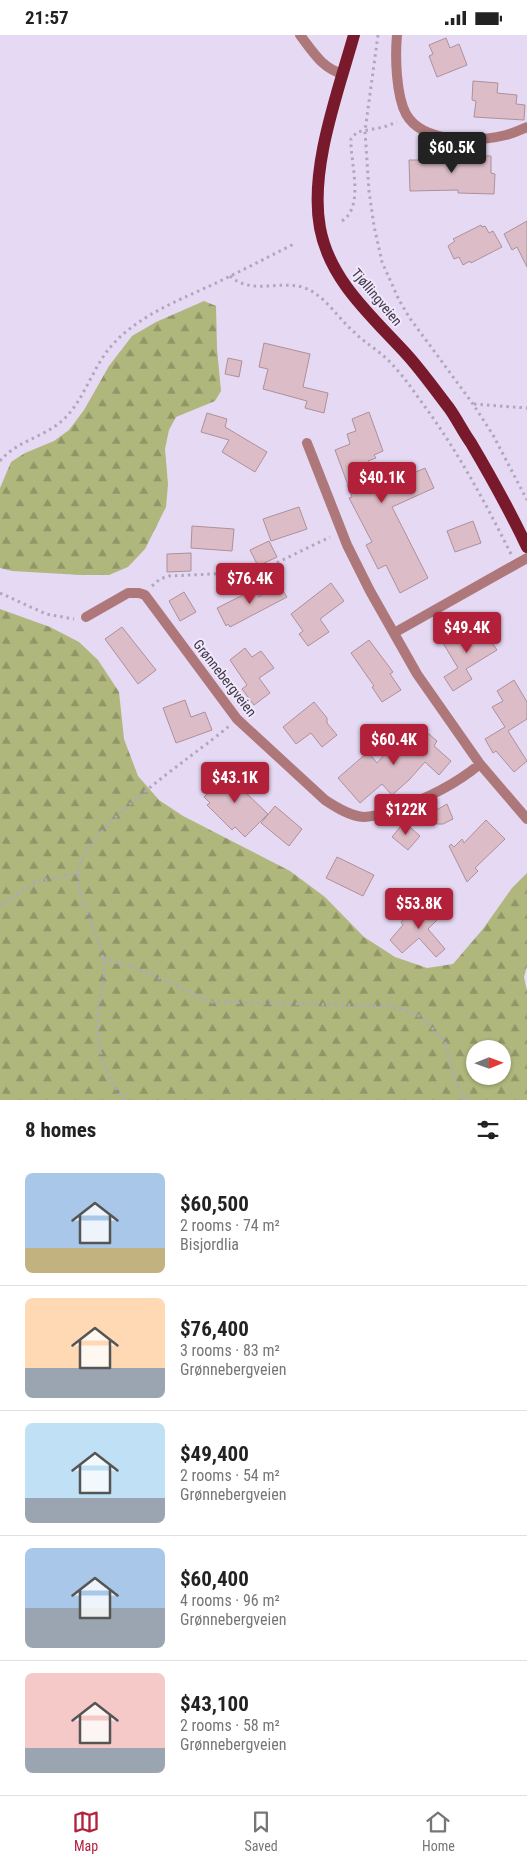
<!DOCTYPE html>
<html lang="en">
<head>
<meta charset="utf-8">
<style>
  body { margin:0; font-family:"Roboto Condensed",sans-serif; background:#f6f6f6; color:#222; height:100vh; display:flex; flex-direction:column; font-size:19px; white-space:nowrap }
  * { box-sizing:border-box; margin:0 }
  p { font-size:16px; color:#767676 }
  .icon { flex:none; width:28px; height:28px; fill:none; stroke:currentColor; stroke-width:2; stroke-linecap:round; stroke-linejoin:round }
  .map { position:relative; height:1065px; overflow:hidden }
  .sheet { display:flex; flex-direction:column; background:#fff; flex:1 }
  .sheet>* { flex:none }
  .needle { width:32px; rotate:89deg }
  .tools { position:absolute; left:466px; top:1005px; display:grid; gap:10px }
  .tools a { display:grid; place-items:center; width:45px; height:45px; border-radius:50%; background:#fff; box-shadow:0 1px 4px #0004; font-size:25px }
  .price { position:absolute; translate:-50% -42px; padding:0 11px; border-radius:5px; background:#b2203a; color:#fff; font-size:16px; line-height:32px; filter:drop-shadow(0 1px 2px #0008) }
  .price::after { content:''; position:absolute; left:50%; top:30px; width:15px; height:11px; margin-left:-8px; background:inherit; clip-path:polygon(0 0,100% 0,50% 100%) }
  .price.selected { background:#222; color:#fff }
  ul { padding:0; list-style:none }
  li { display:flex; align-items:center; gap:15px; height:125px; padding:0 25px }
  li+li { border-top:1px solid #e0e0e0 }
  li span { display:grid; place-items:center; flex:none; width:140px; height:100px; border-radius:8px; color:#555 }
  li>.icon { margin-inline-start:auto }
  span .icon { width:60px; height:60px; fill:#fffc; stroke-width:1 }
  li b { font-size:21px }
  h2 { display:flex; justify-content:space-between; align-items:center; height:60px; padding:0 25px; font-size:21px }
  .status { display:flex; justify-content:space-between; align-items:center; height:35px; padding:0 25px; background:#fff; direction:ltr }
  .status svg { height:14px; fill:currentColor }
  .dock { display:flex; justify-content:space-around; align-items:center; height:70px; border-top:1px solid #e0e0e0; background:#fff; font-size:14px; color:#767676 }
  .dock a { display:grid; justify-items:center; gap:2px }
  .dock .selected { color:#b2203a }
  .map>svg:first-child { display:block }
</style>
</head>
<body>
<div class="status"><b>21:57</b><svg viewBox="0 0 49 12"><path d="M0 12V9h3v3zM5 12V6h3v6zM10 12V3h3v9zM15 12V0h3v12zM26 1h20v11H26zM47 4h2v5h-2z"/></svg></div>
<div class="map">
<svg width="527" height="1065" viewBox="0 0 527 1065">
  <defs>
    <pattern id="forest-firs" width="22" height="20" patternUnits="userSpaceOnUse" patternTransform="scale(1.25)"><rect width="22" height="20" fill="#afb77c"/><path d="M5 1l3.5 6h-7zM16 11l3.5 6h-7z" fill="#909667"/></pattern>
  </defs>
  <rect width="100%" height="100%" fill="#e5d9f4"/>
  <path fill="url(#forest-firs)" fill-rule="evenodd" d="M204,266l12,5 1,43 4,42 -6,10 -39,16 -7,13 -4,19 3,35 -2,23 -21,42 -17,18 -19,8h-28l-69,-4 -12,-3v-80l11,-26 14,-9 29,-12 15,-11 15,-20 25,-44 23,-30 24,-14z
    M0,574l50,18 29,15 19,18 21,32 5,47 14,37 21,24 24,16 107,55 35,26 39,40 31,20 32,11 26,-4 30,-35 29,-41 15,-15v93l-3,11 3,14v109h-527zM475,1014h27v27h-27z"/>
  <path fill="#dcbdc7" stroke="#ae909a" d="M446,3l4,10 9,-4 8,21 -30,12 -8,-21 4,-2 -4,-9z
    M473,46l25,2 -1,10 20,2 -1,9 9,1 -1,15 -50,-3 2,-16 -4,-1z
    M425,117h22v3l44,1v17l4,1 -1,20 -36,-1v-3l-48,1 -1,-31h15z
    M527,186v46l-10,-20 -5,3 -8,-16z
    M481,190l1,2 3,-1 4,7 4,-2 9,16 -31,16 -1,-2 -7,4 -4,-8 -5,2 -6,-13 7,-5 -2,-2z
    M264,308l46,11 -7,33 25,6 -4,20 -19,-5 2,-7 -44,-12 5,-20 -9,-2z
    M228,323l14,3 -3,16 -14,-3z
    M369,377l14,39 -9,4 2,3 -8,3 14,26 43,-19 9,20 -42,19 36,71 -28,15 -14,-28 -8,4 -12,-24 6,-3 -23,-44 3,-1 -5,-12h1l-13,-35 15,-6 -3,-10 9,-3 -4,-12z
    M207,378l20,6 -2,8 42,25 -12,20 -33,-20 7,-12 -28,-8z
    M299,472l8,22 -36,12 -8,-22z
    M473,486l8,22 -26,9 -8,-21z
    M192,491l42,3 -2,22 -41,-3z
    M269,506l8,16 -19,9 -8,-16z
    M191,518v18l-24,1v-18z
    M278,548l9,14 -57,30 -2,-3 -2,2 -9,-18 38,-19 4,8z
    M331,548l13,18 -24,18 9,13 -21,14 -9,-12 4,-3 -12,-17z
    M184,557l12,20 -16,9 -11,-20z
    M122,592l34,43 -18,14 -33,-45z
    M468,592l3,6 11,-5 15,22 -31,19 6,10 -19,12 -9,-14 14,-9 -15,-25z
    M369,605l24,32 -3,2 11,16 -19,12 -10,-15 2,-1 -23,-33z
    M245,613l7,9 9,-6 13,17 -15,10 11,15 -16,12 -12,-16 5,-4 -17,-25z
    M514,645l13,22v17l-19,12 19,30 -13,11 -18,-21 -3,2 -8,-14 20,-12 -13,-20 11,-6 -6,-10z
    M185,665l6,17 14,-5 7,18 -36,13 -13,-35z
    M314,667l13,16v5l10,12 -15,12 -11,-14 -15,11 -13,-17z
    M422,693l15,13 -3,5 17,15 -12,14 -14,-13 -16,18 -17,15 -10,-11 -22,19 -22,-25 30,-26 9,11 27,-31 8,7z
    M235,734l14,16 -6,5 25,24 -23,23 -10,-10 -3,3 -25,-25 3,-2 -6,-6z
    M447,769l6,15 -10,5h-6l-6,-11z
    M275,771l27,23 -13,17 -28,-23z
    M486,785l19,19 -30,29 3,3 -11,11 -18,-36 2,-2 3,3 8,-8 2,4z
    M404,787l16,14 -12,14 -16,-13z
    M337,822l37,18 -11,21 -37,-18z
    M430,865l13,14 -15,15 17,20 -9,8 -17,-19 -17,15 -12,-13 13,-15 -2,-3 12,-11 2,2z"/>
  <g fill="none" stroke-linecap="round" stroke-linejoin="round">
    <path stroke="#b0a7bd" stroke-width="3" stroke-dasharray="2.5 4" stroke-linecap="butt" d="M378,0l-13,96 4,60 5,35 8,36 17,38 10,17 64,87 20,31 34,65
      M342,186c23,-15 8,-58 9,-82l6,-7 27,-5 13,-5
      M230,241c25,22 57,-1 83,16 16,10 27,28 41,40 11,11 24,18 35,29 12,12 21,25 31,39 36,48 64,100 91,154
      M474,369l53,4
      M0,426c17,-21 47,-24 66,-44 20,-21 27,-51 47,-73 27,-29 66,-44 101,-60 27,-13 54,-27 82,-41
      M152,551l8,-7 9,-3 85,-4 8,-2 68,-33
      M0,558l46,21 28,5
      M0,870l11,-6 24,-17 43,-9
      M103,923l43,14 65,30 181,4 30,11 23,25 11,42 9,16
      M125,1065c-23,-27 -30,-58 -26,-92 1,-10 4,-20 5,-30 3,-38 -26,-69 -26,-102 0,-46 117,-120 151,-150"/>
    <path stroke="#ae787b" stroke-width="10" d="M300,0c13,17 22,33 43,39"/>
    <path stroke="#ae787b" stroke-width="10" d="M397,0c-2,22 -1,60 9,79 17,30 71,28 100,21 7,-2 14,-5 21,-8
      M307,408l40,102 23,46 47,83 63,90
      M86,582l42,-24h11l6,2 92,124 88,81c12,8 25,16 39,17 10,0 21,-4 30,-7 32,-11 60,-24 86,-46l47,55
      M394,598l133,-75"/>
    <path stroke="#781a2b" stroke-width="12" d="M354,0c-16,57 -45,134 -34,193 10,54 54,90 89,129 14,16 27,34 40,51 8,11 14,24 22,35 20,34 39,68 56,104"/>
  </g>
  <g text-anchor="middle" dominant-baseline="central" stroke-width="4" stroke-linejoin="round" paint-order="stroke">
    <g font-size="14" fill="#3e3a44" stroke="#f1e8fd">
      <text transform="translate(377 262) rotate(50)">Tjøllingveien</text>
      <text transform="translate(225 643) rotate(52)">Grønnebergveien</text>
    </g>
  </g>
</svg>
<div class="tools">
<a><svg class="needle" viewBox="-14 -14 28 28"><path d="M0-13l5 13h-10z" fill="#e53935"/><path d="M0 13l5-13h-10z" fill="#767676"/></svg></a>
</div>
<b class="price selected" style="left:452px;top:139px">$60.5K</b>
<b class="price" style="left:382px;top:469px">$40.1K</b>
<b class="price" style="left:250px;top:570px">$76.4K</b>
<b class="price" style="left:467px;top:619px">$49.4K</b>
<b class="price" style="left:394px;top:731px">$60.4K</b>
<b class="price" style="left:235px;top:769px">$43.1K</b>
<b class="price" style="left:406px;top:801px">$122K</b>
<b class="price" style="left:419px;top:895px">$53.8K</b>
</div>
<section class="sheet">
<h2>8 homes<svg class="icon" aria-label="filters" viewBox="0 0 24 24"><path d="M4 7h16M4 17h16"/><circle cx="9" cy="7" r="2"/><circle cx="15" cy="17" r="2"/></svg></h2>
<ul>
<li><span style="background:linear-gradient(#a9c7e8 75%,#c2b280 0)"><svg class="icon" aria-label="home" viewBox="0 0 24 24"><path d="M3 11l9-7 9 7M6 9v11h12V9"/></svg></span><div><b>$60,500</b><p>2 rooms · 74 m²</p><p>Bisjordlia</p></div></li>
<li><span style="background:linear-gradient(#ffd9b3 70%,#9aa5b1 0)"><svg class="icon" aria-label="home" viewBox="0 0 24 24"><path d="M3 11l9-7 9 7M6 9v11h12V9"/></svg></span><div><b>$76,400</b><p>3 rooms · 83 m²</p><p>Grønnebergveien</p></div></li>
<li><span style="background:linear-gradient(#bfe0f5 75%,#9aa5b1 0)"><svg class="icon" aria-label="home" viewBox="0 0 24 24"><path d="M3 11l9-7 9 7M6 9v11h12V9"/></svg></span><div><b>$49,400</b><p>2 rooms · 54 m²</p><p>Grønnebergveien</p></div></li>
<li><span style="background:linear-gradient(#a9c7e8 60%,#9aa5b1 0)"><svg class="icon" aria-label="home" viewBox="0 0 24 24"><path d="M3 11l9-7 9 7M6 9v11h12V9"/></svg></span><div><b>$60,400</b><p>4 rooms · 96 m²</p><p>Grønnebergveien</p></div></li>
<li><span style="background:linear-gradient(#f6c9c9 75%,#9aa5b1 0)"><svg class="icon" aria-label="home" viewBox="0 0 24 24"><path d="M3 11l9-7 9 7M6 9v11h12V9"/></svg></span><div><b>$43,100</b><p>2 rooms · 58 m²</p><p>Grønnebergveien</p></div></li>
</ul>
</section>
<nav class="dock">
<a class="selected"><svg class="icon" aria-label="map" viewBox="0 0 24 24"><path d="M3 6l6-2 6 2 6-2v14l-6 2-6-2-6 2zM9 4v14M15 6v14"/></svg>Map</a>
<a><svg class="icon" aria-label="saved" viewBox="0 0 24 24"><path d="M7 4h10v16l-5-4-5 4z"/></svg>Saved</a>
<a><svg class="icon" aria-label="home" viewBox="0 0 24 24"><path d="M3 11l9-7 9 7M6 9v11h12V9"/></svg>Home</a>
</nav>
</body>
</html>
